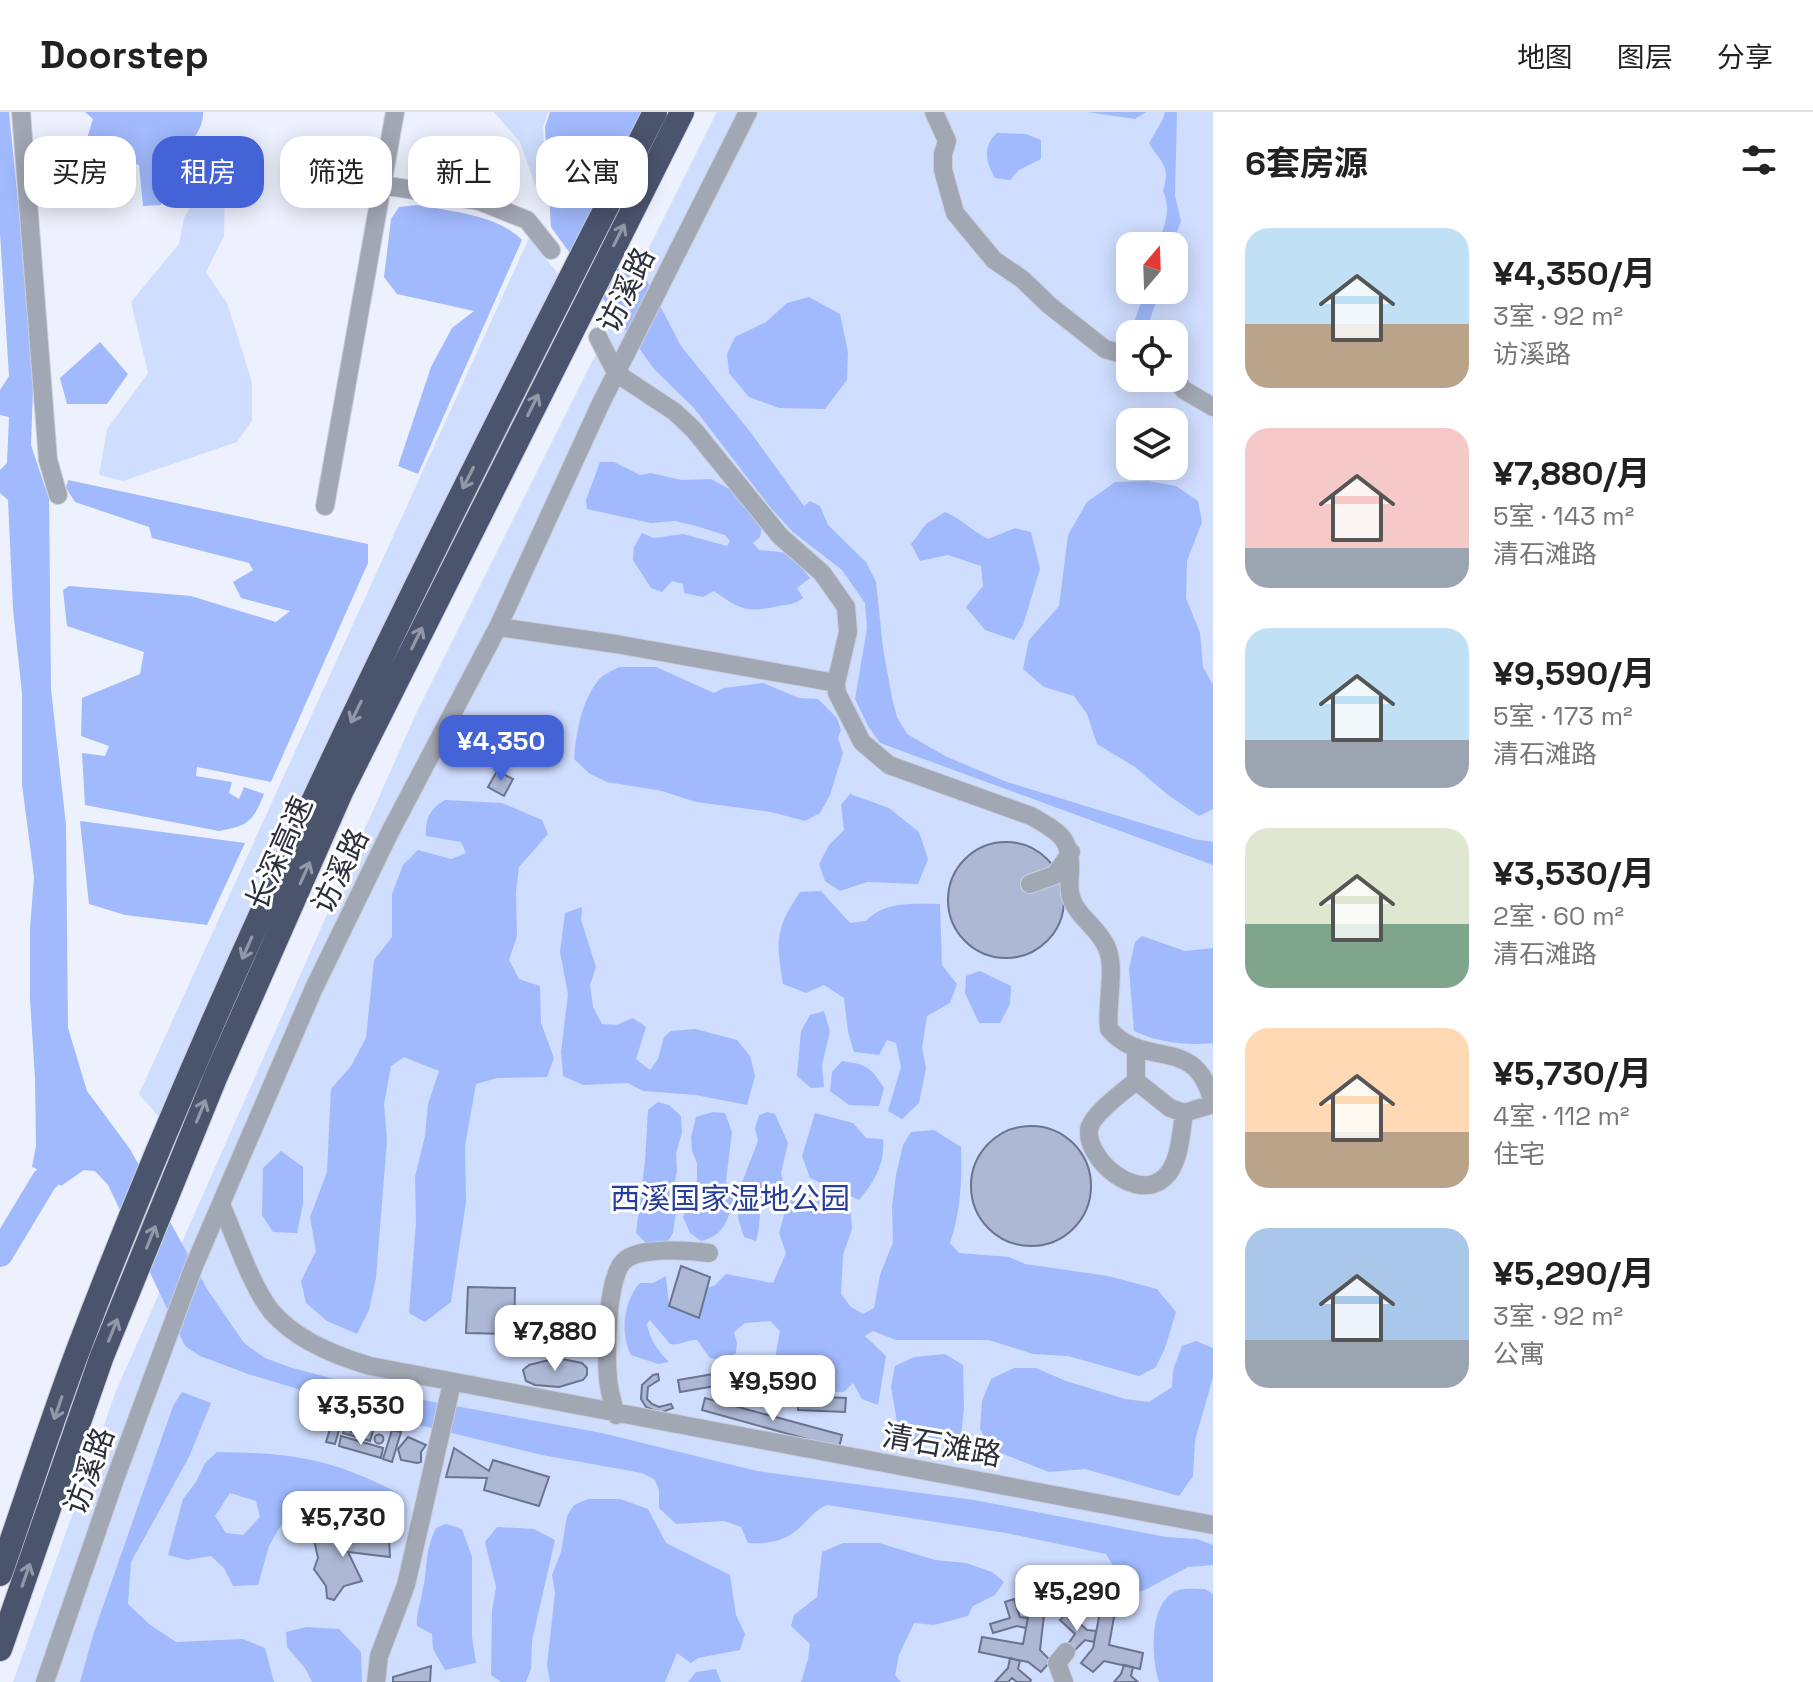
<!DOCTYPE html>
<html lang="zh">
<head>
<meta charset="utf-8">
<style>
  body { margin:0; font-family:"Space Grotesk","Noto Sans SC",sans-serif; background:#f2f2f2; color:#222; height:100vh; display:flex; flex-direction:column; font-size:30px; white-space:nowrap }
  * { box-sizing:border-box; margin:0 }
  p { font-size:26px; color:#767676 }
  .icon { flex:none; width:44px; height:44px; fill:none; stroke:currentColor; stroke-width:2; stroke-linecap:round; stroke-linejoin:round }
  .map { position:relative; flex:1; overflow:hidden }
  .details { display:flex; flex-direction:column; background:#fff; width:600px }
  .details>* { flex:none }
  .top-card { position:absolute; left:24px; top:24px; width:760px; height:72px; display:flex; gap:16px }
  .needle { width:52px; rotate:19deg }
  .tools { position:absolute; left:1116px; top:120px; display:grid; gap:16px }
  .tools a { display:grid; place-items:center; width:72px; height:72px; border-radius:16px; background:#fff; box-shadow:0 4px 20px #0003; font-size:40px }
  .price { position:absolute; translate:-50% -68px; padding:0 18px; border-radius:16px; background:#fff; color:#222; font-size:26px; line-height:52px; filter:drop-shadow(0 2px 4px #0008) }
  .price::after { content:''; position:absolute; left:50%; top:48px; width:24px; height:18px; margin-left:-12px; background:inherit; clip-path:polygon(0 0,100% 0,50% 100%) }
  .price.current { background:#4363d6; color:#fff }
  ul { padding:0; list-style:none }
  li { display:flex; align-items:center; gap:24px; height:200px; padding:0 32px }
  li span { display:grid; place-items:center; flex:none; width:224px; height:160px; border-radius:24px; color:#555 }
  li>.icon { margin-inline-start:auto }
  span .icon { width:96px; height:96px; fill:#fffc; stroke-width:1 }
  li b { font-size:34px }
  h2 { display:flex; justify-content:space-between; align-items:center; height:96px; padding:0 32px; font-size:34px }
  .pill { padding:0 28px; border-radius:24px; background:#fff; box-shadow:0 4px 20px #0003; font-size:28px; line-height:72px }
  .pill.current { background:#4363d6; color:#fff }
  header { display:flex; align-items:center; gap:48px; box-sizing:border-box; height:112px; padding:0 40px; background:#fff; border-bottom:2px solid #e0e0e0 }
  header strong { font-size:38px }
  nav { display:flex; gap:44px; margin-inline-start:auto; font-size:28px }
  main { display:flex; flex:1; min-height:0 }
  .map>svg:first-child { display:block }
</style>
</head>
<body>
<header>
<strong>Doorstep</strong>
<nav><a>地图</a><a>图层</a><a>分享</a></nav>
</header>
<main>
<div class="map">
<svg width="1213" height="1570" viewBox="0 0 1213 1570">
  <rect width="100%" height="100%" fill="#edf1fd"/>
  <path fill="#cfddff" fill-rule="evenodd" d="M494,0h54l-5,15 3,54 -11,4 -15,-43z
    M717,0h496v1570h-1200l103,-291 298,-673zM1130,134h44v44h-44zM1130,222h44v44h-44zM1130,310h44v44h-44z
    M204,72l21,1 -1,51 -18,36 21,31 25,79v39l-15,21 -114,39 -24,-6 8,-46 41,-56 -17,-71 48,-58 5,-26z
    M529,126l30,37 -398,844 -22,-25z"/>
  <path fill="#a1bafd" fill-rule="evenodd" d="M0,0h9l25,249 -3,84 18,54 2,190 15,136 2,203 19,63 43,58 77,140 37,54 21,15 24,9 101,27 212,39 155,38 217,29 192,37 31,2 16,6v20l-25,2 -43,23 -15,4 -24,-40 -100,-21 -179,-28c-14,6 -19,16 -30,25 -14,12 -31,14 -49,13l-7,-16 -17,-6 -48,3 -17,-16v-18l-4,-10 -13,-7 -100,-18 -131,-32 -163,-49 -48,-18 -15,-10 -77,-161 -13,-14 -11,-1 -23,16 -17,-14 -12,-5 4,-21 -1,-67 -5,-80v-71l4,-51 -12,-93v-91l-9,-84 -5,-109 -8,-7v-23l7,-7 2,-46 -9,-2v-25l9,-14 -9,-143z
    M85,0h118c1,21 -21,42 -38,52l-4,41 -18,1 -4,-41 -54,-20 8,-26z
    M550,0h105l-37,141 29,28 34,65 70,87 53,73 6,-5 10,5 8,19 38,37 10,20 7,66 9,50 5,19 10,17 40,23 60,25 187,57 19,3v23l-333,-122 -12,-17 -13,-27 12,-71 -2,-25 -23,-33 -49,-38 -23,-25 -76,-99 -40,-39 -103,-142 -6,-100z
    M1087,0h59l-11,7z
    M1165,0h12l-2,84 6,25 -9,25h-15c7,-19 15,-36 6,-55 8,-27 -2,-27 -14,-48l14,-24z
    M997,21l29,1 15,6v19l-22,11 -9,10 -15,-2c-9,-15 -13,-32 2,-45z
    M417,93c35,7 79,9 105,35l-104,234 -20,-8 33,-99 21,-39 22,-17 -77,-17 -13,-17 7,-58 8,-12z
    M1145,178h15l-15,44h-12l1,-11z
    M809,185l31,17 8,38 -1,28 -22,29 -46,-1 -30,-11 -20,-24 -2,-19 8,-17 31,-15 21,-19z
    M100,230l28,32 -21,30h-40l-7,-26z
    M600,350h14l26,13 11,-2 30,7 30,-1 22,12 29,36 -2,10 -7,6 6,7 31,3 20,25 -13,10 6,10c-9,7 -14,6 -24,8 -31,7 -39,4 -65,-15l-11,6 -19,-4 -1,-9 -11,-3 -10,11 -11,-4 -18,-28 1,-13 8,-14 12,5 29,-4 44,12 3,-5 -5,-6 -29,-9 -21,-5 -24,2 -64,-14 -1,-9z
    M68,368l300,64v19l-97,219 -74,-15 -1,9 36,6 -3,11 10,6 5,-12 20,7c-11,28 -16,32 -45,37l-134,-26 -3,-52 23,3 4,-10 -28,-10 1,-38 58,-24 4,-22 -77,-26 -4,-36 6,-4 122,10 85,26 14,-11 -49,-13 -8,-16 20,-12 -4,-7 -97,-25 -3,-11 -74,-25 -9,-14z
    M1148,369l28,5 22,15 4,21 -15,39 -1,37 14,35 3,34 10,18v124l-14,7 -31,-21 -33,-28 -38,-23 -10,-30 -13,-18 -30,-9 -21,-18 6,-29 30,-34 9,-71 19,-33 28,-20z
    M945,400c17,7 27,19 43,27l27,-11 16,4 9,37 -17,56 -9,15 -29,-10 -19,-23 17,-21 -2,-20 -33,-11 -28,6 -9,-17 15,-20z
    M619,555h37l58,26 10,-5 39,-5 36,15 19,1 19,19 4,12 -3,8 5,15 -13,42 -10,18 -15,8 -34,-9 -75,-10 -34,-11 -55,-9 -17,-8 -16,-15c2,-26 7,-57 24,-78 4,-6 14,-10 21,-14z
    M850,682l39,14 30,24 9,27 -10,25 -51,-2 -27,9 -15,-10 -6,-17 10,-19 15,-15 -3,-25z
    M445,688l57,3 40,17 6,14 -29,33 -3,25 1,44 -8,24 10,19 21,7 1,37 13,35 -7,19 -50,1 -21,6 -11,62 1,56 -15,100 -26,20 -16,-9 7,-91 -1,-45 10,-41 3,-32 11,-33 -35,-14 -13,9 -7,38 3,36 -11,138 -7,32 -12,24 -30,-13 -21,-18 -5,-22 15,-30 -6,-34 17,-45 4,-83 20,-23 15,-28 8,-78 18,-23v-43l11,-29 15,-15 33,9 15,-6 -5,-11 -35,-6c-1,-17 4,-28 19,-36z
    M80,709l165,22 -38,82 -82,-10 -36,-11z
    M821,779l29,32 16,-2c19,-20 47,-17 74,-17l2,61 15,19 -7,19 -23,13 -5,32 4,20 -7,35 -17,16 -14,-8 13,-44 -5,-24 -9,-3 -8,15 -25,-3 -6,-20 -4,-34 -20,-13 -18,8 -23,-9c-7,-43 -8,-55 17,-92z
    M582,795l-1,13 15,47 -6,18 3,22 9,17 14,1 17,-7 13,9 -10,32 14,11 8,-11 6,-22 7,-6 24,-2 42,11 13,16 5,20 -8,29 -51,-10 -53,-4 -15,-8 -45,2 -20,-9 -2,-24 7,-58 -8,-42 5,-39z
    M1142,824l43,15 28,-3v95c-24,3 -57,-1 -79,-12l-5,-62 6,-27z
    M980,859l31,15 -1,18 -10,19h-21l-14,-30 1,-17z
    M824,899l6,20 -8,34 2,22 -13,1 -14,-12 4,-45 9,-16z
    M842,949c25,4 28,5 42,27l-5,18 -30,-1 -19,-14 2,-19z
    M658,990l11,3 12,11 1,17 -6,20 1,18 -6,30 5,11 -3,21 -8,13 -19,-3 -10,-10 9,-72 3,-51z
    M713,1000l12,1 7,19 -6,49 8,17c-6,22 -10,38 -33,43l-11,-8 -7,-16 14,-37v-17l-5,-12 -1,-14 5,-20z
    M767,1000l8,2 13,29 -7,30 4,19 -9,2 -13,-4c-5,17 -1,33 -7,51l-12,-4 -6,-19 1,-28 19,-49 -3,-13 4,-13z
    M815,1001l38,10 13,15 17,1c2,25 -8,42 -24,61l-49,-22 -8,-22z
    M934,1018l27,17c1,34 0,63 -11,96l9,10 50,4 16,7 83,12 49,13 19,23 -11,36 -9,19 -17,9 -71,-20 -35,-2 -44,-14h-93l-23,-9 -8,5 21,20 -8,49 -16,-6 -9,-16 -9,9 -45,-1c-26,-25 -26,-25 -19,-60l-10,-10 -25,2 -11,9 3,11 -1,10 -13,7 -13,-2 -13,-18c-10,-1 -17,6 -27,4l-20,-24 -3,4c3,16 11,27 22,38l-11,2 -27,-9c-11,-20 -8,-54 9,-72h13l13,-7 3,30 29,12 9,-30 8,-3 11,-11 47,9 13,-30 -7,-20 9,-32c28,-12 37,-15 62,3l2,25 -9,26 -2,39 10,13 12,7 11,-6 6,-33 13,-33 -1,-36 4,-31 7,-30 8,-13z
    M281,1039l22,16v37l-6,29 -24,-1 -11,-17 1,-47z
    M1196,1229l17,7v29l-18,63 -2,36 -14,20 -94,-27 -36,3 -58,-23 -11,-20 2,-28 9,-22 23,-11h22l30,13 59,18 24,3 23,-15 1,-17 9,-24z
    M945,1242l18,11 1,44 -3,26 -33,9 -28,-5 -9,-52 4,-21 19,-9z
    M182,1280l29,11 -22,54 -58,105 -3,42 21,20 27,18 67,-3 22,9 9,34h-194l14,-50 79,-226z
    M217,1340c75,1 113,6 181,41l-6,19 -25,7 -33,1 -24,-4 -26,4 -15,26 -11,39 -25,1 -9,-18 -13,-12 -24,4 -19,-5 15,-56 13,-17 9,-19zM230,1381l26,8 4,16 -17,18 -17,-2 -11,-17z
    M588,1387h32l28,10 18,34 64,32 6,40 9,19 -5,16 -42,8 -7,5 -14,-10 -12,29h-115l-3,-17 8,-72 -3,-18 9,-23 6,-36 7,-11z
    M446,1412l16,5 10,28v80l4,26 -31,7 -12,-21 -1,-15 -15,-8c-1,-13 3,-20 5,-33 7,-26 1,-38 14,-65z
    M497,1415l37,2 21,11 -23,101 -1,28 -5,13h-25l-10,-7 1,-64 4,-24 -11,-45z
    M843,1431h36l56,17 31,3 26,9 12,10 -9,13 -22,11 -5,10 -34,9 -20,-2 -15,32 -4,20 6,7h-100l7,-23 2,-15 -19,-18 3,-11 23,-18 5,-45z
    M1205,1477l8,5v88h-54c-8,-24 -11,-83 20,-92 7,-2 18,-1 26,-1z
    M306,1515l33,2 22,23 1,30h-50l-7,-14 -18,-21 -1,-15z
    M716,1557l5,13h-33l8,-10z"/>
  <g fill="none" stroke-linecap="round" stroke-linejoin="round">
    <path stroke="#a1bafd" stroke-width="26" d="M0,1142l44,-73 30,-32"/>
  </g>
  <path fill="#adb8d5" stroke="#6a748e" stroke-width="2" d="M497,659l16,8 -9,17 -16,-9z
    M948 788a58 58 0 1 1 116 0a58 58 0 1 1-116 0Z
    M971 1074a60 60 0 1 1 120 0a60 60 0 1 1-120 0Z
    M681,1154l29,11 -11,41 -30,-12z
    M468,1175l47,1 -1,46 -48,-1z
    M557,1246l25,5 5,5v7l-4,5 -24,7 -24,-2 -9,-4 -3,-11 6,-5z
    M754,1255l2,12 -76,13 -2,-12z
    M658,1262l1,6 -11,7 -1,12 5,5 7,3 12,-3 2,4 -13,5 -14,-6 -5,-8 1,-14 11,-10z
    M799,1284l47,2 -1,14 -47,-2z
    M705,1286l137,37 -3,13 -137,-38z
    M335,1301l8,3 -8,28 -9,-2z
    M348,1305l7,2 -4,13 24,-7 -5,16 -27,-8z
    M392,1318l9,2 -9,30 -9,-3z
    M374.5 1327a4.5 4.5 0 1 1 9 0a4.5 4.5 0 1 1-9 0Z
    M341,1324l42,12 -2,10 -42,-12z
    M408,1325l18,8 -5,7v10l-4,1 -16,-3 -3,-11z
    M454,1336l35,23 4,-11 56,17 -10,29 -55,-16 3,-12 -41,-1z
    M312,1419l34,8 43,-1 1,19 -42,-5 14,29 -18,5 -10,14 -7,-2 -1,-12 -12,-17 4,-11z
    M1014,1487l6,18 8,1 -2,10 -9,-2 -24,7 -3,-9 20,-6 -5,-16z
    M1102,1490l14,4 -7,39 34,8 -3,16 -36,-8 -11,11 -12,-9 12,-15z
    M1029,1500l15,3 -4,35 11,11 -10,11 -13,-10 -49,-10 3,-15 41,7z
    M1068,1501l19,17 9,1 -2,11 -9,-2 -12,12 -7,-5 9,-13 -15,-14z
    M1010,1546l10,3 -2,8 13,11 -1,2h-13l-5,-4 -4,4h-13l13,-14z
    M1124,1553l9,2 -2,9 7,6h-24l7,-8z
    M431,1554l-1,16h-37v-5z"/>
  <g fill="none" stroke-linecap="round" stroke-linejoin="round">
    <g stroke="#caceda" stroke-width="20">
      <path id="minor" d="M21,0l27,348 10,35
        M934,0l13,29 -4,13v16l12,43 39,47 28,19 27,26 56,44 25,7
        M383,73l96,16 48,19 24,30
        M598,225l18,36 59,39 19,18 86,106 42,37 24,34 2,25 -12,51 1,10 25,49 27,23 142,51c28,16 41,22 39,56 0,8 -2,17 1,25 6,20 28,31 36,51 9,20 -1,57 2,81 35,42 89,3 104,76
        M1174,266l10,12 29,17
        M325,394l70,-394
        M498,515l118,17 220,39
        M1030,772l25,-9 16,-23
        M1136,935v34l34,27 14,5 29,-9
        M1136,969c-11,9 -46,35 -47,49 -2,31 48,72 75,48 16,-14 17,-45 20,-65
        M221,1092c13,30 31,84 51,108 24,28 64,44 98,54l843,159
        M616,1303c-3,-12 -7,-24 -8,-36 -2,-25 -2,-104 17,-119 15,-13 65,-10 84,-7
        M45,1570l70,-203 79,-213 120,-278 76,-156 108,-205 103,-224 147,-291
        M376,1570l3,-26 27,-71 46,-202
        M1064,1570l-7,-19 9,-11"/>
    </g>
    <g stroke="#caceda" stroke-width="26">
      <path id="highway" d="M0,1462c27,-76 51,-153 80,-229 162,-424 369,-829 575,-1233
        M0,1537l102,-293 113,-278 127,-288 340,-678"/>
    </g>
    <use href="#minor" stroke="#a2a7b4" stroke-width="18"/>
    <use href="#highway" stroke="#4a546d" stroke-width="24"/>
  </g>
  <defs><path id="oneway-shaft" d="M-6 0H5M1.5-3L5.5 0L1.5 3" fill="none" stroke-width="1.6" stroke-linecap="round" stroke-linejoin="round" transform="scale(2)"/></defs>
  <g stroke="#9298a7">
    <use href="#oneway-shaft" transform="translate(619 123) rotate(-63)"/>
    <use href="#oneway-shaft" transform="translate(533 293) rotate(-63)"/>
    <use href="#oneway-shaft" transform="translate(468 366) rotate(117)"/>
    <use href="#oneway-shaft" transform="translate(417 526) rotate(-64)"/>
    <use href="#oneway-shaft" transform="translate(356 600) rotate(116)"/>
    <use href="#oneway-shaft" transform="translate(305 761) rotate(-66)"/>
    <use href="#oneway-shaft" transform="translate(247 836) rotate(114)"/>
    <use href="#oneway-shaft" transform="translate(201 999) rotate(-68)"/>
    <use href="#oneway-shaft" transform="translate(151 1125) rotate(-68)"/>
    <use href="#oneway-shaft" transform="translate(113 1218) rotate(-68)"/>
    <use href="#oneway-shaft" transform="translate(58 1296) rotate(109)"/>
    <use href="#oneway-shaft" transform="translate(26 1463) rotate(-71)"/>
  </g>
  <g text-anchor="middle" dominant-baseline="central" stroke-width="6" stroke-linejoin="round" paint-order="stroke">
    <g font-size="30" fill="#2c303c" stroke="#fff">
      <text transform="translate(626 178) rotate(-64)">访溪路</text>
      <text transform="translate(279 741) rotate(-66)">长深高速</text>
      <text transform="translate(340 759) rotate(-64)">访溪路</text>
      <text transform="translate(942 1333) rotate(10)">清石滩路</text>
      <text transform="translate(89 1359) rotate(-70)">访溪路</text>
    </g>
    <g font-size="30" fill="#283e9c" stroke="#fff">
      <text x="730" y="1086">西溪国家湿地公园</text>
    </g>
  </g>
</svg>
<div class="tools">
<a><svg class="needle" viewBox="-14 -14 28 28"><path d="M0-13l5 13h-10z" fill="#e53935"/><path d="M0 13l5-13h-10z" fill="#767676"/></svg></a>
<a><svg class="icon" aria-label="locate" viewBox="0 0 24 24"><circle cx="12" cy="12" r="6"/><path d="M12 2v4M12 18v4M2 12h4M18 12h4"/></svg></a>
<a><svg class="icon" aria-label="layers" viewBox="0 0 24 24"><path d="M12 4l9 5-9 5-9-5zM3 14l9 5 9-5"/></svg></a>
</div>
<b class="price current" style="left:501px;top:671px">¥4,350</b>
<b class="price" style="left:555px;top:1261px">¥7,880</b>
<b class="price" style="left:773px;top:1311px">¥9,590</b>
<b class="price" style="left:361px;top:1335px">¥3,530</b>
<b class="price" style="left:343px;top:1447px">¥5,730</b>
<b class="price" style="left:1077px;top:1521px">¥5,290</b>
<div class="top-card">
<a class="pill">买房</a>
<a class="pill current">租房</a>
<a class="pill">筛选</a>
<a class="pill">新上</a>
<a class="pill">公寓</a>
</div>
</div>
<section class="details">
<h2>6套房源<svg class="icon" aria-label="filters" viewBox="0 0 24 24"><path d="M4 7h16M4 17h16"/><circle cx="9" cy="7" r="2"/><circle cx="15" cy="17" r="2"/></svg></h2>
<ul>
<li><span style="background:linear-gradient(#bfe0f5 60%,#b9a48a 0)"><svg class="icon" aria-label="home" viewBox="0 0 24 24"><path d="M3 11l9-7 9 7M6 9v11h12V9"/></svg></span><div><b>¥4,350/月</b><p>3室 · 92 m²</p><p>访溪路</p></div></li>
<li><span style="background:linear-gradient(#f6c9c9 75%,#9aa5b1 0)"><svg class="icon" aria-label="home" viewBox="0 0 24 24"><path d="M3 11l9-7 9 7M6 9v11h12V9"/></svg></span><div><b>¥7,880/月</b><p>5室 · 143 m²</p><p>清石滩路</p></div></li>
<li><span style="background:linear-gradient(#bfe0f5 70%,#9aa5b1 0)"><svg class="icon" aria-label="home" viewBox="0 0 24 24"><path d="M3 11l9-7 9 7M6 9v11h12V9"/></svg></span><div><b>¥9,590/月</b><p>5室 · 173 m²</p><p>清石滩路</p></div></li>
<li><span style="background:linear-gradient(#dfe7d0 60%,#7fa58c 0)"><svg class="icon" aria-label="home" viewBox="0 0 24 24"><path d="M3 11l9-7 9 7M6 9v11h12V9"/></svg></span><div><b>¥3,530/月</b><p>2室 · 60 m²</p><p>清石滩路</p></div></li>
<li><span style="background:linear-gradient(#ffd9b3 65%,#b9a48a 0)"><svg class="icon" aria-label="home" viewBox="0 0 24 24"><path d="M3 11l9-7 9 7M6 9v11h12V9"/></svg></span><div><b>¥5,730/月</b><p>4室 · 112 m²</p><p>住宅</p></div></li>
<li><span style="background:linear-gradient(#a9c7e8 70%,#9aa5b1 0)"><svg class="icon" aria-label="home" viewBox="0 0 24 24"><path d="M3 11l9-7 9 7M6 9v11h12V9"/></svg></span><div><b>¥5,290/月</b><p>3室 · 92 m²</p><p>公寓</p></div></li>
</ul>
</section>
</main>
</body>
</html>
